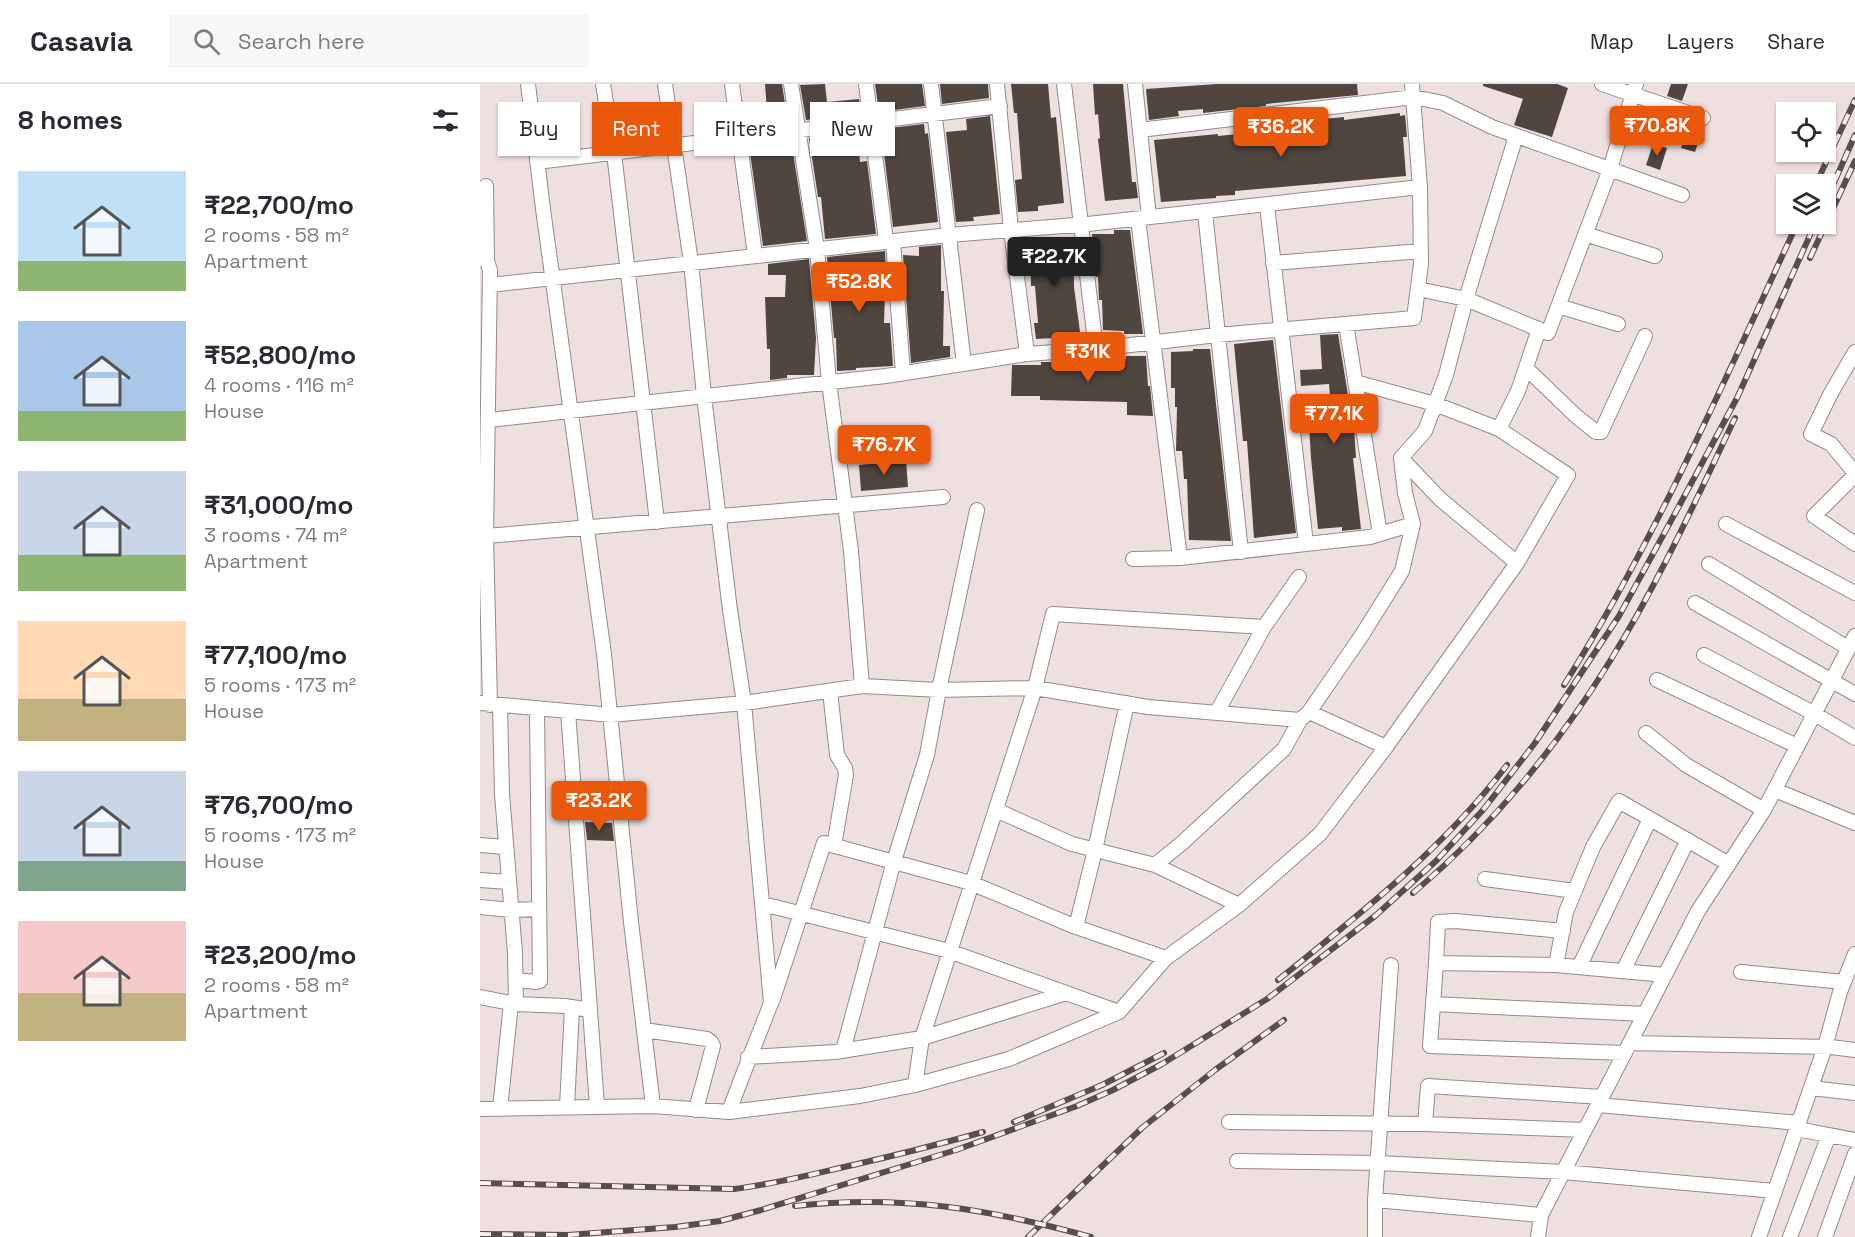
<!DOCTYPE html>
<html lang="en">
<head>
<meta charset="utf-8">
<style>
  body { margin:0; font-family:"Space Grotesk",sans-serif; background:#f7f7f7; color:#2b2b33; height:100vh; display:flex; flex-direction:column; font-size:22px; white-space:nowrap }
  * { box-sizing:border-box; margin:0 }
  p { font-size:20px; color:#7c7c81 }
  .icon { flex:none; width:33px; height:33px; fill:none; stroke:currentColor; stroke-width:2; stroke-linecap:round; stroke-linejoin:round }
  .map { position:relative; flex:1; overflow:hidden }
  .details { display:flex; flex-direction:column; background:#fff; width:480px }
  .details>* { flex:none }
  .top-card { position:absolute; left:18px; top:18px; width:570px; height:54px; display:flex; gap:12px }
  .fabs { position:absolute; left:1296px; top:18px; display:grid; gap:12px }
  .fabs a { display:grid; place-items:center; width:60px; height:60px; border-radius:0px; background:#fff; box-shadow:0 2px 4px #0004; font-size:30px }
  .price { position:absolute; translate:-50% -51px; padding:0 14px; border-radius:6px; background:#ea580c; color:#fff; font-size:20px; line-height:39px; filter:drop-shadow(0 2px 3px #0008) }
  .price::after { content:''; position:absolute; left:50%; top:36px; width:18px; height:14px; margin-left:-9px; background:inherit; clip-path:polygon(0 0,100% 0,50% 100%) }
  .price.selected { background:#222; color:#fff }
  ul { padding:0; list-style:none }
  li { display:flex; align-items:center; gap:18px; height:150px; padding:0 18px }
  li span { display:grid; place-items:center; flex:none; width:168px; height:120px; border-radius:0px; color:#555 }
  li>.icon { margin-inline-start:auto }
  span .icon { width:72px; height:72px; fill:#fffc; stroke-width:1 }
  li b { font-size:26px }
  h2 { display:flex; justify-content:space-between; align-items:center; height:72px; padding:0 18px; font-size:26px }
  .chip { padding:0 21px; border-radius:0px; background:#fff; box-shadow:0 2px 4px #0004; font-size:21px; line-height:54px }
  .chip.selected { background:#ea580c; color:#fff }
  header { display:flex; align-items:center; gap:36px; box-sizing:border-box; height:84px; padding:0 30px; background:#fff; border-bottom:2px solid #e1e1e2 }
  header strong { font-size:28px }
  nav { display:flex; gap:33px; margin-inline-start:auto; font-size:21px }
  .search { width:420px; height:54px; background:#f7f7f7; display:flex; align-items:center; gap:15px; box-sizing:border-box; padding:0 21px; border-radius:0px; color:#7c7c81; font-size:22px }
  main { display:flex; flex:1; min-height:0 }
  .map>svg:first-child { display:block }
</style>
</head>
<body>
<header>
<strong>Casavia</strong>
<div class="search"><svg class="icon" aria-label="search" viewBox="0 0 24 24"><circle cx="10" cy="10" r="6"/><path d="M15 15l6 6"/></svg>Search here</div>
<nav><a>Map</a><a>Layers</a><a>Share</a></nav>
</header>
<main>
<section class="details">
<h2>8 homes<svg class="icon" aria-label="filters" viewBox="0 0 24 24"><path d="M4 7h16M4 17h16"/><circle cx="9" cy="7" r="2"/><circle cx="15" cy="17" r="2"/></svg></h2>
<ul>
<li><span style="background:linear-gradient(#bfe0f5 75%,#8fb573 0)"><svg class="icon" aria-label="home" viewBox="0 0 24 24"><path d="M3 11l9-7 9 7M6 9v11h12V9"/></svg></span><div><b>₹22,700/mo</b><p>2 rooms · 58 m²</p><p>Apartment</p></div></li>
<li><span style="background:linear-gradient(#a9c7e8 75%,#8fb573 0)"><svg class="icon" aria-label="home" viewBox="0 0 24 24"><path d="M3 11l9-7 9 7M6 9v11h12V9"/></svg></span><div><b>₹52,800/mo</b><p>4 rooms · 116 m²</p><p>House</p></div></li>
<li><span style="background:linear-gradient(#c9d6e8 70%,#8fb573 0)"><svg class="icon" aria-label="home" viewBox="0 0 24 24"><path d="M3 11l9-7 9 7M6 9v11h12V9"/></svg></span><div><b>₹31,000/mo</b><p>3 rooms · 74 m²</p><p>Apartment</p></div></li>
<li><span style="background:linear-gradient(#ffd9b3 65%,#c2b280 0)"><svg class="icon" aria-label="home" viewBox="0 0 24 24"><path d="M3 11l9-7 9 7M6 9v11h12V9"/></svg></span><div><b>₹77,100/mo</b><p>5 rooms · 173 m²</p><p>House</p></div></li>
<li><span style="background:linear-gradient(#c9d6e8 75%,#7fa58c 0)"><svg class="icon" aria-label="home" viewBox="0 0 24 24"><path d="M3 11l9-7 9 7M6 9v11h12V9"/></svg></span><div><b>₹76,700/mo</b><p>5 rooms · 173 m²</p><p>House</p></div></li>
<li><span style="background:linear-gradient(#f6c9c9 60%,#c2b280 0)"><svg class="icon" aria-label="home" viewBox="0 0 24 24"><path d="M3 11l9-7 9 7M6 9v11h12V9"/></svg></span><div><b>₹23,200/mo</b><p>2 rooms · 58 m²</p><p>Apartment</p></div></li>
</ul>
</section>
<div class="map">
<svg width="1375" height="1153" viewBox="0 0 1375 1153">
  <rect width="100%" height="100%" fill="#efe0e0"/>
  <path fill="#504640" d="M285,0h17l6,39 -20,2z
    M345,0l2,18 32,-3 2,15 -55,6 -6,-35z
    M395,0h47l3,22 -46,6z
    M460,0h48l1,14 -47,6z
    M531,0h37l3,34 5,-1 8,86 -26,3v5l-20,1 -3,-32 7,-1 -5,-66h-3z
    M613,0h30l9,98h4l2,16 -33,3 -7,-62 2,-1 -2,-24 -3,1z
    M737,0h140l1,11 -92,9v2l-63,7v-4l-25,2 1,5 -30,4 -3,-31z
    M1003,0h74l11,4 -16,49 -38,-12 9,-26 -40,-13z
    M1191,0h17l-6,17 -15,-5z
    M920,29v3l5,-1 2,22h-4l3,39 -171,15v4l-19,1v2l-55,4 -7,-62 64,-6v2l20,-2v-2l33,-3v3l22,-2 -1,-3 21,-2v-5l31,-3v3z
    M510,32l10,98 -27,3 1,4 -18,1 -10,-90 21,-2 -1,-11z
    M444,40l1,10 3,-1 10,89 -45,5 -12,-98z
    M1208,43l14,4 -7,21 -14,-4z
    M383,48l1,5 -6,1 2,24 7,-1 9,73 -51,5 -4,-42h-3l-9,-59z
    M311,56l16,101 -44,5 -14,-101z
    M1173,60l14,4 -7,22 -14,-5z
    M634,146h16l13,104h-19v-3l-21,-1 -1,-30h-3l-1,-23h-2l-4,-43h22z
    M573,153h15l2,33h4v17l6,45 -26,3v3l-18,1 -2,-16h4l-3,-37h-4l-1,-46h23z
    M461,161v46h3l-1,55h7v11l-39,6 -8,-108 16,1v-9z
    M405,167l1,21h-26v21h25l-1,30h6l3,43 -37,2v2l-19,1 -1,-33h-2l-7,-81z
    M329,175l7,79 -2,37h-27v3l-17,2v-31h-3l-2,-52h20l1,-22h-18v-11z
    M858,250l10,61 2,28h3l1,5 2,30h-3l8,71 -19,2v-4l-24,2 -7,-71 -2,-33 23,-1 -3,-40 -28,2 -1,-16 22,-1 -2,-34z
    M793,256l23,193 -42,5 -7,-97h-4l-9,-97z
    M713,265h17l21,192 -42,-1 -2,-61h-3l-2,-28h-6l1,-44h-2v-19h-4v-36l22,-1z
    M646,272h20l2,30h2l3,30 -26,-1v-13l-87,-2v-4h-29l1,-31h29v-3h84z
    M426,376l2,27 -47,4 -2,-26z
    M105,738l27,1 2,18 -27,-1z"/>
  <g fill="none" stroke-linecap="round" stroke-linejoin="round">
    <g stroke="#968989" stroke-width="16">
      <path id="minor" d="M48,0l15,125 61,445 27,268 22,184
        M123,0l11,69 43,369
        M252,0l23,171
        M311,0l26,165 12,133 22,169 11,135
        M386,0l20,157
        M451,0l33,280
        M517,0l14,146 16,124
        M584,0l32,265
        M655,0l14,133
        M1122,0l101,34
        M660,46l274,-33 29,6 49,24 190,68
        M57,78l463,-56
        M6,102l1,75
        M787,121l39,339
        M725,128l36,340
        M658,135l42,339 190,-21 43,-13
        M1105,150l70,22
        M413,157l10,132
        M0,175l7,2 3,9 -4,266 4,169
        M793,179l148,-12
        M10,201l459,-50 139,-11 332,-37 -8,-103
        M938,205l48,10 82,34 62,-164 26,-85
        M1078,222l60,18
        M866,240l34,210
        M1375,268l-24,41 -20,41 20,10 24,29
        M1046,284l50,48 20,16h5l44,-96
        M875,298l80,22 64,25 69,46 -51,88
        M9,336l397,-44 141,-22 69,-5 121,-14 197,-17 7,-54 -1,-77
        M1019,345l19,-38 21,-62
        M1375,391l-41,41 41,28
        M1246,440l129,69
        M6,452l457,-39
        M653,475l47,-1
        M1229,480l139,84
        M1215,519l160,91
        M1224,571l109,58 42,25
        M1177,596l140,66
        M350,607l7,64 8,13 1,7 -12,71
        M0,619l131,12 133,-12 118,-17 77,4 96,-2 113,19 152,13
        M20,622l2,88 13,159 1,51
        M88,627l22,299
        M737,628l47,-85 35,-50
        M829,628l77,35 131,-184 -77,-64 -39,-41
        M1166,649l40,32 78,45
        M1295,706l80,33
        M516,726l76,34 83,21 27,-22 102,-94 16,-29 9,-8 53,-77 40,-64 11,-47 -8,-31 -4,-35 24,-27 21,-56 20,-76 50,-163
        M0,761l25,2
        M675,781l84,40
        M1005,795l90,12
        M0,796l28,2
        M283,820l186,47 170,61
        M0,823l31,3 28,-1
        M596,843l19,-77 32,-147
        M956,879l-6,83 195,7
        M911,881l-16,235 166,15 157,-304 66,-101 91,-174
        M1076,881l-120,-2 2,-41 17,-1 108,10
        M1099,883l71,-148
        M1143,887l65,-131
        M1261,888l103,10
        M1185,891l-109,-10 10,-53 27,-65 26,-46 110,63
        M36,896l20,2 4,-1 -3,-272
        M586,909l-144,45 -7,47 94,-26 110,-47 47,-54
        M0,913l36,7 49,2 25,4 7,96
        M293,915l51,-156 147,40 105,44 90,31 73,-53 81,-71 66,-87
        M953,920l212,10
        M164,946l63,9 4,3 2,4 -17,64
        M1150,959l201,4 24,3
        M363,967l51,-190 33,-106 12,-65 38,-180
        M268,973l87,-5 87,-14 113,-350 18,-74 211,13
        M1331,1004l44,5
        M1118,1021l201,18
        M87,1023l5,-99
        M0,1025l173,-3 76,6c13,-37 28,-72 42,-109l-27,-300 -14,-93 -26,-214 -13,-134 -26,-178
        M20,1025l11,-106
        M249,1028l131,-16 55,-11
        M749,1038l196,2 160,6
        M945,1040l3,-38 174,11
        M1317,1045l58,11
        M757,1077l141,2 185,9 212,19
        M895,1116v37
        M1058,1153l3,-22
        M1279,1153l66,-190 15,-55 15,-38
        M1310,1153l39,-102
        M1345,1153l30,-83"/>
    </g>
    <use href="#minor" stroke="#fff" stroke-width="14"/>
    <g stroke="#564f4f" stroke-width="6">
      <path id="rail" d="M1336,100l39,-84
        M1346,117l29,-66
        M1330,174l45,-97
        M1084,601c92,-146 161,-306 233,-461
        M933,809c77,-65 144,-146 197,-232 48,-77 86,-161 125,-243
        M798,896c82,-66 165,-131 229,-215
        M534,1038l88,-37 62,-32
        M0,1099l254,6c41,-5 79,-15 119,-24 44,-10 87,-21 130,-33
        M315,1122c106,-12 194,3 296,31
        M0,1150l88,1 107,-8 45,-6 41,-11 195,-60 121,-44 36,-16 49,-26 105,-65 108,-83 61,-55 47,-51 52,-67 84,-127 59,-108 60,-112 77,-172
        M548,1153l115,-110 72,-57 69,-50"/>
    </g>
    <use href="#rail" stroke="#fdeeed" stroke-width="4" stroke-dasharray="11" stroke-linecap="butt"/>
  </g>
</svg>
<div class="fabs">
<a><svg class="icon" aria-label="locate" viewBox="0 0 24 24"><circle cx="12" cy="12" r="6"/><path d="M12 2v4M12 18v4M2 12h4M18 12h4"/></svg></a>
<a><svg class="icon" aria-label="layers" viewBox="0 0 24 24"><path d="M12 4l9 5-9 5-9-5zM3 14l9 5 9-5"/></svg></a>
</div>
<b class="price" style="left:1177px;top:73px">₹70.8K</b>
<b class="price" style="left:801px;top:74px">₹36.2K</b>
<b class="price selected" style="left:574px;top:204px">₹22.7K</b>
<b class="price" style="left:379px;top:229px">₹52.8K</b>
<b class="price" style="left:608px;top:299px">₹31K</b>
<b class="price" style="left:854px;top:361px">₹77.1K</b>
<b class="price" style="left:404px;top:392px">₹76.7K</b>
<b class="price" style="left:119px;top:748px">₹23.2K</b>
<div class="top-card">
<a class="chip">Buy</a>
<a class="chip selected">Rent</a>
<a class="chip">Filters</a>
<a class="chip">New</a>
</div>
</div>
</main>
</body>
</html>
